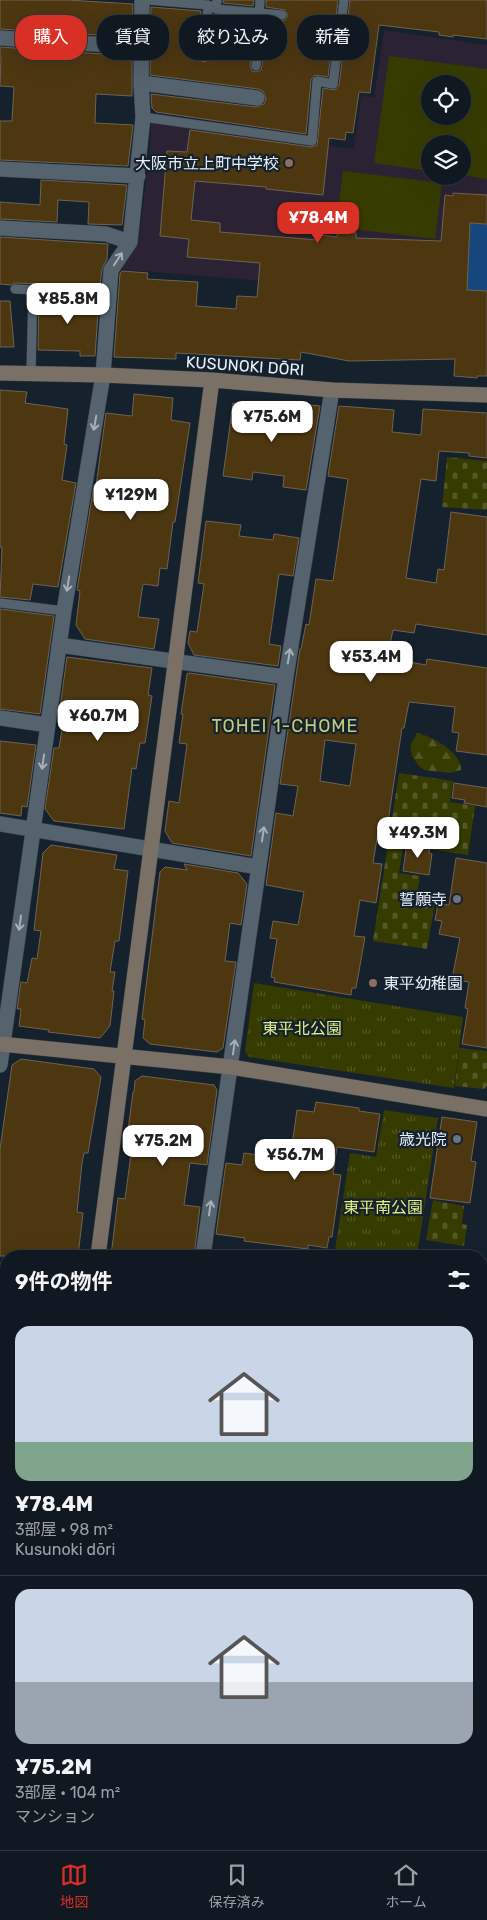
<!DOCTYPE html>
<html lang="ja">
<head>
<meta charset="utf-8">
<style>
  body { margin:0; font-family:Rubik,"Noto Sans JP",sans-serif; background:#1e262e; color:#f1f3f6; height:100vh; display:flex; flex-direction:column; font-size:19px; white-space:nowrap }
  * { box-sizing:border-box; margin:0 }
  p { font-size:16px; color:#9ca0a5 }
  .icon { flex:none; width:28px; height:28px; fill:none; stroke:currentColor; stroke-width:2; stroke-linecap:round; stroke-linejoin:round }
  .map { position:relative; flex:1; overflow:hidden }
  .details { position:absolute; left:0px; top:1250px; width:488px; height:600px; display:flex; flex-direction:column; background:#101921; border-radius:20px 20px 0 0; box-shadow:0 5px 20px #0002,0 0 0 1px #30383f }
  .details>* { flex:none }
  .top-card { position:absolute; left:15px; top:15px; width:458px; height:45px; display:flex; gap:10px }
  .tools { position:absolute; left:421px; top:75px; display:grid; gap:10px }
  .tools a { display:grid; place-items:center; width:50px; height:50px; border-radius:50%; background:#101921; box-shadow:0 5px 20px #0002,0 0 0 1px #30383f; font-size:25px }
  .price { position:absolute; translate:-50% -42px; padding:0 11px; border-radius:10px; background:#fff; color:#222; font-size:16px; line-height:32px; filter:drop-shadow(0 1px 2px #0008) }
  .price::after { content:''; position:absolute; left:50%; top:30px; width:15px; height:11px; margin-left:-8px; background:inherit; clip-path:polygon(0 0,100% 0,50% 100%) }
  .price.on { background:#d93025; color:#fff }
  ul { padding:0; list-style:none }
  li { display:grid; align-content:center; gap:10px; height:265px; padding:0 15px }
  li+li { border-top:1px solid #30383f }
  li span { display:grid; place-items:center; height:155px; border-radius:15px; color:#555 }
  li>.icon { margin-inline-start:auto }
  span .icon { width:90px; height:90px; fill:#fffc; stroke-width:1 }
  li b { font-size:21px }
  h2 { display:flex; justify-content:space-between; align-items:center; height:60px; padding:0 15px; font-size:21px }
  .chip { padding:0 18px; border-radius:20px; background:#101921; box-shadow:0 5px 20px #0002,0 0 0 1px #30383f; font-size:18px; line-height:45px }
  .chip.on { background:#d93025; color:#fff }
  .tab-bar { display:flex; justify-content:space-around; align-items:center; height:70px; border-top:1px solid #30383f; background:#101921; font-size:14px; color:#9ca0a5 }
  .tab-bar a { display:grid; justify-items:center; gap:2px }
  .tab-bar .on { color:#d93025 }
  .map>svg:first-child { display:block }
</style>
</head>
<body>
<div class="map">
<svg width="487" height="1850" viewBox="0 0 487 1850">
  <defs>
    <pattern id="grass-tufts" width="24" height="20" patternUnits="userSpaceOnUse" patternTransform="scale(1.25)"><rect width="24" height="20" fill="#363c00"/><path d="M3 7l-1-3M5 7V3M7 7l1-3M15 17l-1-3M17 17v-4M19 17l1-3" fill="none" stroke="#535826"/></pattern>
    <pattern id="forest-firs" width="22" height="20" patternUnits="userSpaceOnUse" patternTransform="scale(1.25)"><rect width="22" height="20" fill="#363c00"/><path d="M5 1l3.5 6h-7zM16 11l3.5 6h-7z" fill="#535826"/></pattern>
    <pattern id="cemetery-stones" width="16" height="16" patternUnits="userSpaceOnUse" patternTransform="scale(1.25)"><rect width="16" height="16" fill="#363c00"/><path d="M2 7V4a2 2 0 0 1 4 0v3zM10 15v-3a2 2 0 0 1 4 0v3z" fill="#535826"/></pattern>
  </defs>
  <rect width="100%" height="100%" fill="#15212c"/>
  <path fill="#2b2333" fill-rule="evenodd" d="M384,30l103,15v265l-141,-22 -227,-19 19,-26 12,-92 1,-28 203,26 7,-53 13,1zM430,84h32v32h-32zM430,144h32v32h-32z"/>
  <path fill="url(#grass-tufts)" d="M254,983l209,34 -9,71 -205,-31 -4,-6z
    M384,1110l54,8 -21,138h-83l16,-103 26,4z"/>
  <path fill="url(#forest-firs)" d="M417,733c15,3 45,20 44,37l-11,3 -26,-3 -5,-4 -7,-10 -2,-10z"/>
  <path fill="url(#cemetery-stones)" d="M447,457l40,4v49l-45,-3z
    M399,773l54,8 -3,21 25,4 -7,49 -34,-5 1,-5 -31,-5 -5,33 21,3 -3,18 8,1 -1,5 11,2 -8,47 -54,-8z
    M459,1048l28,3v35l-3,3 -29,-3z
    M433,1200l31,6 -2,18 5,1 -3,21 -38,-6z"/>
  <path fill="#363c00" fill-rule="evenodd" d="M389,56l98,13v110l-24,-4 -1,-31h-32v27l-56,-8zM430,84h32v32h-32z
    M343,171l99,12 -7,56 -99,-12z"/>
  <path fill="#16477c" d="M470,223l17,1v67l-20,-1z"/>
  <path fill="#4d3711" stroke="#6d6354" fill-rule="evenodd" d="M0,0h68l65,4 -1,33 -132,-8z
    M223,0h31l-1,6 -30,-3z
    M266,0h72l-10,77 -13,-2 -4,5 -5,54 -150,-22 -4,-4 -1,-14 105,13 8,-3 2,-5 -3,-8 -5,-2 -108,-14 1,-68 50,4 -3,45 1,3 4,3 4,-1 3,-4 4,-42 39,4 -3,47 2,5 4,1 5,-2 1,-4 3,-46 17,1 3,-1 3,-4 -3,-6 -19,-3z
    M350,0h137v39l-34,-4v2l-14,-2v-3l-60,-7 -9,68 -11,-1 -6,41 -7,-1 -1,8 -16,-2 -6,57 -57,-6v-2l-71,-6 -4,39 29,3v9l98,8 2,-5 17,2 1,-5 18,1v5l85,3 4,-46 8,1v-3l34,2v29l-17,-1 -3,67 20,1v85h-10v2l-23,-2 1,-17 -106,2 -48,-9 -1,8 -124,-7v6l-62,-2 6,-84 2,-2 26,2 -1,6 51,3 -2,24 40,3 1,-13 20,1 3,-34 -73,-6 2,-18 -29,-3 7,-85 20,1 3,-22 121,17 6,-2 6,-57 12,2 4,-5z
    M0,47l132,9v40l-36,-2 -1,29 38,2 -5,41 -128,-6v-39h12l2,-34 -14,-1 1,-29h-1z
    M41,180l86,5 -5,40 -34,-1 1,-22 -31,-2 -1,22 -57,-3v-17l40,3z
    M0,237l108,7 -1,15 -5,10 -2,17 -85,-3 -4,2 -11,-1z
    M39,296l60,3 -4,57h-15v-5l-42,-1z
    M0,301h10l4,46h-14z
    M0,390l27,2 -2,11 43,6 -4,35 3,1 -5,35 14,3 -18,104 -25,-3 -3,16 -30,-3 2,-50h-2z
    M134,394l39,4 -2,22 19,3 -15,99h-2l-6,47 -7,-1 -2,18 -15,-2 -5,33 21,2 -5,30 -69,-10 -9,-14 4,-34 -3,-1 17,-105 2,1 10,-73 26,3z
    M233,403l59,7 1,-7 27,3 -14,84 -23,-3 1,-11 -31,-4 -1,8 -29,-4z
    M339,406l55,4 -2,22 29,3 2,-26 64,4v45l-18,-2v-3l-30,-2 -3,30 -15,-2 -15,99 30,5 2,-14 6,1 7,-58 36,5v118l-71,-11 -2,9 -21,-3 -6,28 39,7 1,-6 60,9v87l-31,-4 3,-18 -7,-1 3,-25 -46,-5 -5,26h-2l-14,94 -8,-2 -7,43 9,1 -6,39 -16,-3 -6,36 11,1 -9,51h-4l-1,7 -77,-13 1,-4 -4,-1 6,-38 -7,-1 3,-17 25,4 6,-33 -38,-7 10,-72 17,3 5,-30 -18,-2 20,-135h1l5,-25 3,1 7,-46 17,2 15,-102 -20,-3zM325,740l31,4 -6,42 -30,-5z
    M206,521l35,4 -2,11 34,4 1,-6 25,4 -6,38 -14,-2 -10,70 12,2 -3,20 -84,-11 -6,-12 2,-12 7,1 7,-48 -6,-1z
    M0,609l54,7 -14,98 -40,-5z
    M67,657l85,11 -4,27 4,1 -7,47h-5l-4,26 -4,-1 -8,61 -70,-8 -9,-12 9,-61h5l5,-31 1,-12 -5,3z
    M189,673l86,12 -24,171 -79,-13 -7,-12 4,-30 10,2 8,-59 -8,-1 4,-29h-2l6,-40z
    M0,741l36,4 -9,62 -5,-1 -1,10 -21,-3z
    M454,783l33,5v19l-23,-4 1,-3 -13,-2z
    M407,843l23,3 -1,7 3,1 -3,21 -26,-4z
    M51,845l66,10 -3,14 14,2 -9,70h-4l-5,31h5l-3,19h2l-4,35 -10,12 -52,-6 1,-2 -30,-4 2,-17h-4l4,-27 6,1 5,-25 5,1 4,-28 -7,-1 9,-77z
    M456,858l31,5v185l-25,-4 6,-35 -3,-1 4,-26 -17,-3 8,-41 -21,-4 3,-13 -7,-1 3,-16 11,1z
    M184,864l54,9 9,11 -6,41 -11,-2 -5,38 11,1 -13,86 -6,4 -67,-8 -7,-6 2,-18 -3,-1 18,-147 5,-5 22,3z
    M21,1059l73,10 7,8 -13,76h-4l-2,10 -5,49 6,1 -5,43h-78v-107l12,-84z
    M142,1076l72,9 3,5 -10,75 -17,-2 -6,42 16,2 -6,49h-83l7,-58 7,1 6,-45 -6,-1 8,-61h1l1,-11z
    M316,1102l43,6v3l21,3 -6,38 -37,-5 -4,27 8,1 -9,62h-3l-2,11 -19,-3v4l-64,-8 1,-3 -29,-4 10,-71 16,2 2,-12 46,6 7,-49 17,2z
    M442,1117l35,5 -6,39 5,1 -6,41 -40,-5z"/>
  <g fill="none" stroke-linecap="round" stroke-linejoin="round">
    <g stroke="#343d46" stroke-width="10">
      <path id="lane" d="M148,0l60,5 8,4 1,-9
        M216,9l66,6
        M204,56l4,-51
        M256,66l4,-66
        M143,117l169,24 5,-60 16,3 11,-84
        M15,289l93,4
        M31,373l2,-83
        M0,603l64,8"/>
    </g>
    <g stroke="#343d46" stroke-width="16">
      <path id="street" d="M0,38l141,9
        M141,83l116,15
        M0,169l138,7
        M0,228l106,6 24,8
        M59,645l227,32
        M0,718l48,7
        M0,824l258,43
        M0,1065l64,-454 39,-236 8,-105 19,-28 13,-125 -2,-34 1,-83
        M203,1256l83,-579 46,-287
        M0,1373l6,1
        M108,1850l1,-6
        M224,1850l1,-6"/>
    </g>
    <g stroke="#343d46" stroke-width="16">
      <path id="secondary" d="M0,373l103,2 109,5 120,10 155,5
        M0,1044l231,23 256,42
        M98,1256l114,-876
        M481,1545l6,1
        M0,1750l6,-29
        M481,1788l6,1"/>
    </g>
    <g stroke="#343d46" stroke-width="16">
      <path id="primary" d="M481,1366l6,-34
        M406,1850l1,-6"/>
    </g>
    <use href="#lane" stroke="#55636f" stroke-width="9"/>
    <use href="#street" stroke="#55636f" stroke-width="15"/>
    <use href="#secondary" stroke="#7b7065" stroke-width="15"/>
    <use href="#primary" stroke="#a27c5b" stroke-width="15"/>
  </g>
  <defs><path id="oneway-shaft" d="M-6 0H5M1.5-3L5.5 0L1.5 3" fill="none" stroke-width="1.6" stroke-linecap="round" stroke-linejoin="round" transform="scale(1.25)"/></defs>
  <g stroke="#a5b0ba">
    <use href="#oneway-shaft" transform="translate(118 259) rotate(-57)"/>
    <use href="#oneway-shaft" transform="translate(95 423) rotate(100)"/>
    <use href="#oneway-shaft" transform="translate(68 584) rotate(99)"/>
    <use href="#oneway-shaft" transform="translate(289 656) rotate(-81)"/>
    <use href="#oneway-shaft" transform="translate(43 762) rotate(98)"/>
    <use href="#oneway-shaft" transform="translate(263 834) rotate(-82)"/>
    <use href="#oneway-shaft" transform="translate(20 923) rotate(98)"/>
    <use href="#oneway-shaft" transform="translate(234 1047) rotate(-82)"/>
    <use href="#oneway-shaft" transform="translate(210 1208) rotate(-82)"/>
  </g>
  <g fill="#8d6e63" stroke="#15212c" stroke-width="2">
    <circle cx="289" cy="163" r="5"/>
    <circle cx="373" cy="983" r="5"/>
  </g>
  <g fill="#6b7280" stroke="#15212c" stroke-width="2">
    <circle cx="457" cy="899" r="5"/>
    <circle cx="457" cy="1139" r="5"/>
  </g>
  <g text-anchor="middle" dominant-baseline="central" stroke-width="4.5" stroke-linejoin="round" paint-order="stroke">
    <g font-size="16" fill="#e7eff7" stroke="#15212c" text-anchor="end">
      <text x="279" y="163">大阪市立上町中学校</text>
      <text x="447" y="899">誓願寺</text>
      <text x="383" y="983" text-anchor="start">東平幼稚園</text>
      <text x="447" y="1139">歳光院</text>
    </g>
    <g font-size="16" fill="#e7eff7" stroke="#15212c">
      <text transform="translate(245 366) rotate(4)">KUSUNOKI DŌRI</text>
    </g>
    <g font-size="16" fill="#deef84" stroke="#15212c">
      <text x="302" y="1028">東平北公園</text>
      <text x="383" y="1207">東平南公園</text>
    </g>
    <g font-size="18" letter-spacing="1" fill="#bfcb7e" stroke="#15212c">
      <text x="285" y="726">TOHEI 1-CHOME</text>
    </g>
  </g>
</svg>
<div class="tools">
<a><svg class="icon" aria-label="locate" viewBox="0 0 24 24"><circle cx="12" cy="12" r="6"/><path d="M12 2v4M12 18v4M2 12h4M18 12h4"/></svg></a>
<a><svg class="icon" aria-label="layers" viewBox="0 0 24 24"><path d="M12 4l9 5-9 5-9-5zM3 14l9 5 9-5"/></svg></a>
</div>
<b class="price on" style="left:318px;top:244px">¥78.4M</b>
<b class="price" style="left:68px;top:325px">¥85.8M</b>
<b class="price" style="left:272px;top:443px">¥75.6M</b>
<b class="price" style="left:131px;top:521px">¥129M</b>
<b class="price" style="left:371px;top:683px">¥53.4M</b>
<b class="price" style="left:98px;top:742px">¥60.7M</b>
<b class="price" style="left:418px;top:859px">¥49.3M</b>
<b class="price" style="left:163px;top:1167px">¥75.2M</b>
<b class="price" style="left:295px;top:1181px">¥56.7M</b>
<div class="top-card">
<a class="chip on">購入</a>
<a class="chip">賃貸</a>
<a class="chip">絞り込み</a>
<a class="chip">新着</a>
</div>
<section class="details">
<h2>9件の物件<svg class="icon" aria-label="filters" viewBox="0 0 24 24"><path d="M4 7h16M4 17h16"/><circle cx="9" cy="7" r="2"/><circle cx="15" cy="17" r="2"/></svg></h2>
<ul>
<li><span style="background:linear-gradient(#c9d6e8 75%,#7fa58c 0)"><svg class="icon" aria-label="home" viewBox="0 0 24 24"><path d="M3 11l9-7 9 7M6 9v11h12V9"/></svg></span><div><b>¥78.4M</b><p>3部屋 · 98 m²</p><p>Kusunoki dōri</p></div></li>
<li><span style="background:linear-gradient(#c9d6e8 60%,#9aa5b1 0)"><svg class="icon" aria-label="home" viewBox="0 0 24 24"><path d="M3 11l9-7 9 7M6 9v11h12V9"/></svg></span><div><b>¥75.2M</b><p>3部屋 · 104 m²</p><p>マンション</p></div></li>
</ul>
</section>
</div>
<nav class="tab-bar">
<a class="on"><svg class="icon" aria-label="map" viewBox="0 0 24 24"><path d="M3 6l6-2 6 2 6-2v14l-6 2-6-2-6 2zM9 4v14M15 6v14"/></svg>地図</a>
<a><svg class="icon" aria-label="saved" viewBox="0 0 24 24"><path d="M7 4h10v16l-5-4-5 4z"/></svg>保存済み</a>
<a><svg class="icon" aria-label="home" viewBox="0 0 24 24"><path d="M3 11l9-7 9 7M6 9v11h12V9"/></svg>ホーム</a>
</nav>
</body>
</html>
